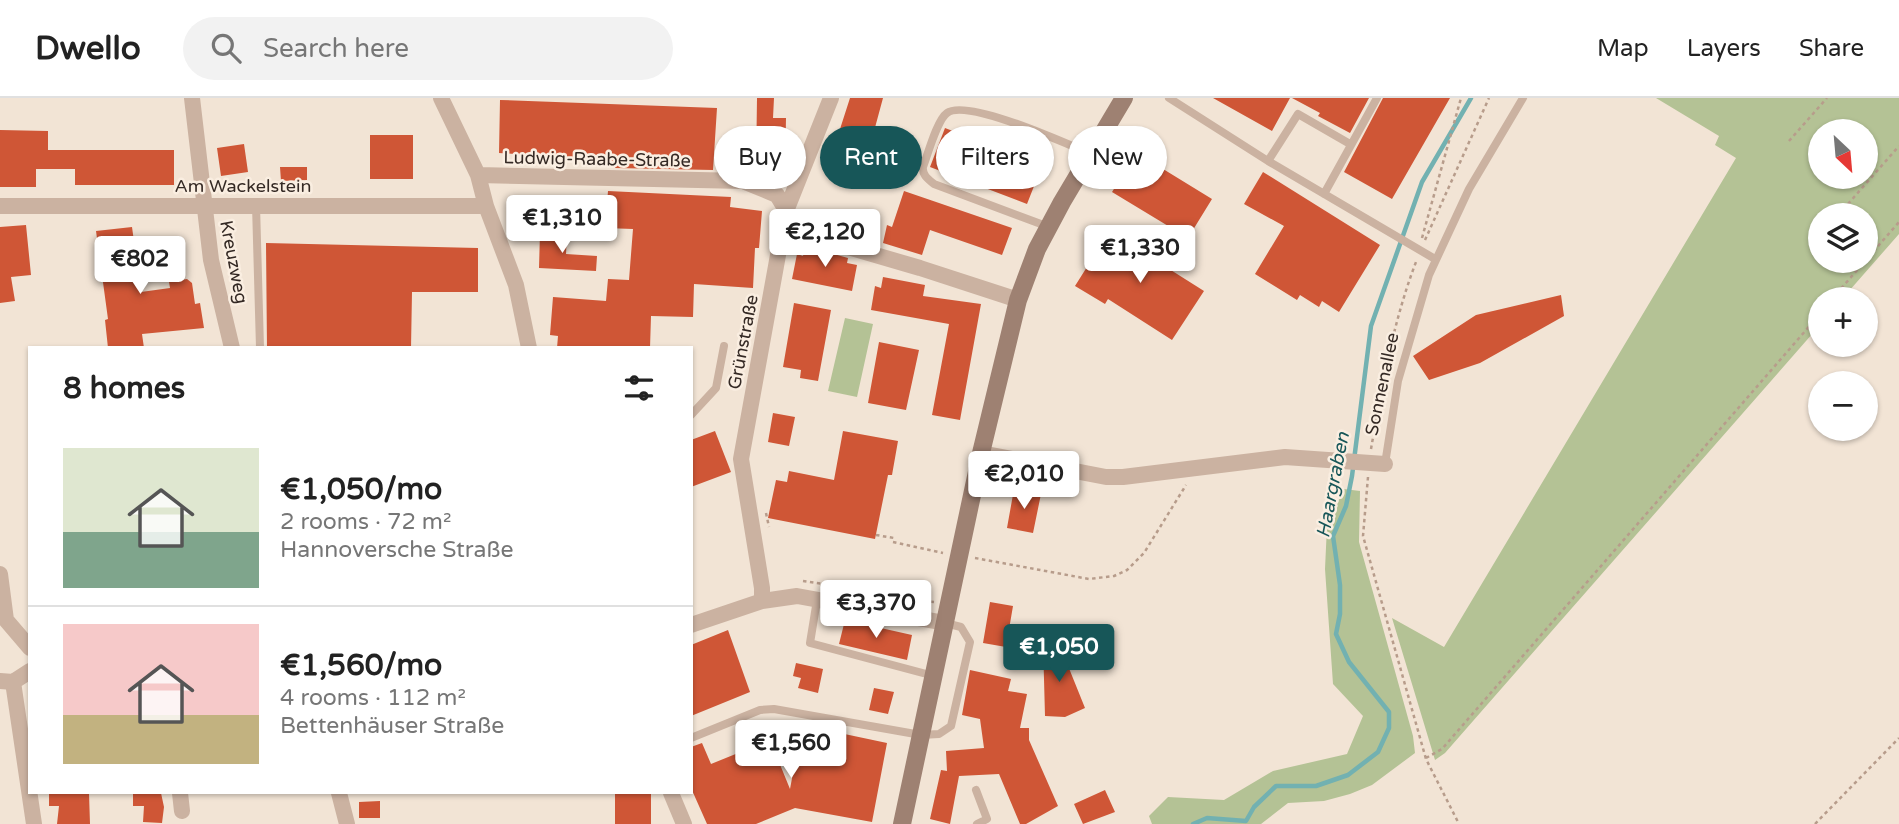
<!DOCTYPE html>
<html lang="en">
<head>
<meta charset="utf-8">
<style>
  body { margin:0; font-family:"Varela Round",sans-serif; background:#f2f2f2; color:#222; height:100vh; display:flex; flex-direction:column; font-size:26px; white-space:nowrap }
  * { box-sizing:border-box; margin:0 }
  p { font-size:23px; color:#767676 }
  .icon { flex:none; width:38px; height:38px; fill:none; stroke:currentColor; stroke-width:2; stroke-linecap:round; stroke-linejoin:round }
  .map { position:relative; flex:1; overflow:hidden }
  .drawer { position:absolute; left:28px; top:248px; width:665px; height:448px; display:flex; flex-direction:column; background:#fff; border-radius:0px; box-shadow:0 2px 5px #0004 }
  .drawer>* { flex:none }
  .top-card { position:absolute; left:714px; top:28px; width:665px; height:63px; display:flex; gap:14px }
  .needle { width:46px; rotate:154deg }
  .controls { position:absolute; left:1808px; top:21px; display:grid; gap:14px }
  .controls a { display:grid; place-items:center; width:70px; height:70px; border-radius:50%; background:#fff; box-shadow:0 2px 5px #0004; font-size:35px }
  .price { position:absolute; translate:-50% -60px; padding:0 16px; border-radius:7px; background:#fff; color:#222; font-size:23px; line-height:46px; filter:drop-shadow(0 2px 4px #0008) }
  .price::after { content:''; position:absolute; left:50%; top:42px; width:21px; height:16px; margin-left:-10px; background:inherit; clip-path:polygon(0 0,100% 0,50% 100%) }
  .price.current { background:#175658; color:#fff }
  ul { padding:0; list-style:none }
  li { display:flex; align-items:center; gap:21px; height:175px; padding:0 35px }
  li+li { border-top:2px solid #e0e0e0 }
  li span { display:grid; place-items:center; flex:none; width:196px; height:140px; border-radius:0px; color:#555 }
  li>.icon { margin-inline-start:auto }
  span .icon { width:84px; height:84px; fill:#fffc; stroke-width:1 }
  li b { font-size:30px }
  h2 { display:flex; justify-content:space-between; align-items:center; height:84px; padding:0 35px; font-size:30px }
  .pill { padding:0 24px; border-radius:32px; background:#fff; box-shadow:0 2px 5px #0004; font-size:24px; line-height:63px }
  .pill.current { background:#175658; color:#fff }
  header { display:flex; align-items:center; gap:42px; box-sizing:border-box; height:98px; padding:0 35px; background:#fff; border-bottom:2px solid #e0e0e0 }
  header strong { font-size:33px }
  nav { display:flex; gap:38px; margin-inline-start:auto; font-size:24px }
  .search { width:490px; height:63px; background:#f2f2f2; display:flex; align-items:center; gap:18px; box-sizing:border-box; padding:0 24px; border-radius:38px; color:#767676; font-size:26px }
  .map>svg:first-child { display:block }
</style>
</head>
<body>
<header>
<strong>Dwello</strong>
<div class="search"><svg class="icon" aria-label="search" viewBox="0 0 24 24"><circle cx="10" cy="10" r="6"/><path d="M15 15l6 6"/></svg>Search here</div>
<nav><a>Map</a><a>Layers</a><a>Share</a></nav>
</header>
<div class="map">
<svg width="1899" height="726" viewBox="0 0 1899 726">
  <rect width="100%" height="100%" fill="#f2e4d5"/>
  <path fill="#b4c295" fill-rule="evenodd" d="M1656,0h243v136l-57,65h-22v26l-375,428 -10,7 -43,-142 52,29 292,-489 -21,-13 4,-9zM1866,33v46h-46v-46zM1820,117h46v46h-46z
    M845,220l28,6 -16,73 -29,-6z
    M1344,391l16,2 -1,51 54,194 2,17 -43,32 -22,9 -26,7 -36,2 -27,21h-109l-3,-8 19,-19 56,3 49,-29 74,-17 16,-38 -30,-32 -8,-115 2,-43z"/>
  <g fill="none" stroke-linecap="round" stroke-linejoin="round">
    <path stroke="#72b1b1" stroke-width="4.5" d="M1193,726l14,-6 39,3 8,-14 22,-21h40l32,-11 30,-23 11,-24v-16l-40,-50 -13,-28 4,-20v-29l-7,-49 13,-30 6,-30 19,-150 51,-144 49,-84"/>
  </g>
  <path fill="#cf5636" d="M757,0h17l-1,20h13l-1,51h-29z
    M850,0h33l-10,37 24,7 -10,32 -56,-17z
    M1213,0h77l-18,33z
    M1292,0h77l-19,35 -32,-17 2,-3z
    M1383,0h67l-58,101 -48,-27z
    M500,2l217,8 -4,62 -98,-2v-7l-116,-8z
    M945,30l62,24 6,-17 36,13 -22,56 -97,-37z
    M0,32l48,1v19h126v35h-99v-16h-39v18h-36z
    M370,37h43v44h-43z
    M244,46l4,28 -27,4 -4,-28z
    M1137,55l75,46 -24,39 -76,-46z
    M280,69h27v13l-26,1z
    M1263,74l117,73 -41,67 -17,-11 -3,6 -19,-12 -3,5 -42,-26 29,-48 -40,-22z
    M608,93l123,6 -1,10 32,4 -3,37h-4l-2,40 -59,-4 -1,33 -42,-1 -1,32h-93l1,-12 -8,-1 3,-38 53,4 2,-22 21,1 4,-51 -28,-1z
    M904,93l108,37 -10,27 -72,-25 -8,25 -39,-12 4,-18 5,2z
    M856,114l11,5 -4,20 -14,-6z
    M26,127l5,50 -20,2 4,24 -15,2v-76z
    M132,129l9,65 29,-4 -1,-6 18,-3 5,4 3,21 5,-1 4,25 -62,6 2,14h-36l-3,-28 3,-1 -12,-88z
    M1109,134l44,28 7,-10 12,7 -6,10 38,24 -32,49 -64,-41 -3,5 -30,-18z
    M540,135l27,2 -1,19 31,2 -1,15 -57,-3z
    M266,145l212,5v44h-66l-1,56h-144z
    M805,148l43,12 -1,5 10,2 -5,26 -60,-12 5,-25 6,2z
    M883,179l42,8 -2,11 58,8 -21,116 -28,-5 17,-91 -78,-14 4,-24 6,2z
    M1561,197l3,21 -84,47 -51,17 -16,-24 63,-41z
    M794,205l37,7 -13,71 -18,-3 1,-8 -18,-3z
    M879,244l40,8 -13,60 -38,-7z
    M773,315l22,4 -6,29 -21,-4z
    M715,333l16,41 -40,15v-47z
    M843,333l55,10 -6,34h-4l-13,64 -107,-21 8,-38 11,2 2,-11 45,9z
    M1014,391l27,5 -8,39 -26,-5z
    M990,504l23,4 -7,41 -23,-4z
    M845,522l67,15 -5,25 -68,-16z
    M728,532l22,62 -59,24v-71z
    M1058,543l27,67 -20,9 -20,-1 -2,-74z
    M796,565l27,6 -5,24 -20,-5 3,-10 -8,-2z
    M970,572l41,9 -3,12 19,3 -7,34h9v12l29,66 -32,18h-6l-21,-50 -40,2 -9,48 -20,-5 11,-49 6,1 -1,-20 38,-3 -4,-29 -18,-4z
    M874,590l20,4 -6,22 -19,-4z
    M802,627l85,18 -15,79 -77,-14 -39,16h-49l-16,-36v-41l11,-4 9,21 59,-24 20,49z
    M1105,692l10,22 -32,12 -9,-20z
    M49,695h40l1,31h-33l2,-18h-10z
    M133,695h28l3,14 -2,16 -19,-1 1,-16h-11z
    M615,695h36v31h-36z
    M380,703v17h-21v-16z"/>
  <g fill="none" stroke-linecap="round" stroke-linejoin="round">
    <path stroke="#b79c8b" stroke-width="2.5" stroke-dasharray="3.5 3.5" stroke-linecap="butt" d="M1789,43l38,-43
      M1848,106l51,-58
      M1422,140l39,-140
      M1425,142l64,-142
      M1832,201l67,-77
      M1371,351c11,-63 22,-127 45,-187
      M1368,379l-5,59 63,223 33,65
      M766,415l3,14
      M876,437l18,3
      M893,444l50,11
      M975,460l114,21 25,-3 13,-6 17,-17 42,-68
      M803,483l28,4
      M903,501l31,3
      M1426,660l16,-9 378,-435
      M1815,726l84,-86"/>
    <path stroke="#cbb2a1" stroke-width="8" d="M1169,0l99,63 167,98
      M1268,63l30,-47 52,30
      M1324,96l53,-96
      M256,107l4,143
      M1049,129l-115,-43c-6,-5 -12,-9 -11,-17 5,-13 14,-47 24,-54 20,-15 120,31 144,41
      M691,317l25,-27 8,-42
      M1385,366l13,-83 31,-106 40,-86 54,-91
      M817,502l-7,43 124,33
      M691,640l69,-28 14,-1 147,26 18,-1 12,-8 19,-84 -9,-15 -16,-4
      M976,692l11,29 -10,5"/>
    <path stroke="#cbb2a1" stroke-width="16" d="M192,0l19,162 21,88
      M441,0l37,77 8,31 30,79 13,63
      M478,77l265,6 34,14 23,38 120,35 98,32
      M0,108h486
      M981,355l125,24h17l162,-20 100,7
      M0,476l6,46 24,28
      M762,503v-13l-21,-129 45,-248 45,-113
      M691,527l71,-24 35,-5 148,27
      M0,583l13,1 17,-11
      M13,584l21,142
      M180,695l2,18
      M339,695l8,31
      M671,695l13,31"/>
    <path stroke="#9e8172" stroke-width="18" d="M902,726l79,-371 37,-153 19,-51 25,-47 62,-104"/>
  </g>
  <g text-anchor="middle" dominant-baseline="central" stroke-width="5" stroke-linejoin="round" paint-order="stroke">
    <g font-size="18" fill="#342924" stroke="#faeee1">
      <text transform="translate(597 61) rotate(1)">Ludwig-Raabe-Straße</text>
      <text x="243" y="88">Am Wackelstein</text>
      <text transform="translate(234 164) rotate(79)">Kreuzweg</text>
      <text transform="translate(743 244) rotate(-79)">Grünstraße</text>
      <text transform="translate(1382 286) rotate(-78)">Sonnenallee</text>
    </g>
    <g font-size="19" font-style="italic" fill="#175658" stroke="#faeee1">
      <text transform="translate(1333 387) rotate(-79)">Haargraben</text>
    </g>
  </g>
</svg>
<div class="controls">
<a><svg class="needle" viewBox="-14 -14 28 28"><path d="M0-13l5 13h-10z" fill="#e53935"/><path d="M0 13l5-13h-10z" fill="#767676"/></svg></a>
<a><svg class="icon" aria-label="layers" viewBox="0 0 24 24"><path d="M12 4l9 5-9 5-9-5zM3 14l9 5 9-5"/></svg></a>
<a>+</a>
<a>−</a>
</div>
<b class="price" style="left:562px;top:157px">€1,310</b>
<b class="price" style="left:825px;top:171px">€2,120</b>
<b class="price" style="left:1140px;top:187px">€1,330</b>
<b class="price" style="left:140px;top:198px">€802</b>
<b class="price" style="left:1024px;top:413px">€2,010</b>
<b class="price" style="left:876px;top:542px">€3,370</b>
<b class="price current" style="left:1059px;top:586px">€1,050</b>
<b class="price" style="left:791px;top:682px">€1,560</b>
<div class="top-card">
<a class="pill">Buy</a>
<a class="pill current">Rent</a>
<a class="pill">Filters</a>
<a class="pill">New</a>
</div>
<section class="drawer">
<h2>8 homes<svg class="icon" aria-label="filters" viewBox="0 0 24 24"><path d="M4 7h16M4 17h16"/><circle cx="9" cy="7" r="2"/><circle cx="15" cy="17" r="2"/></svg></h2>
<ul>
<li><span style="background:linear-gradient(#dfe7d0 60%,#7fa58c 0)"><svg class="icon" aria-label="home" viewBox="0 0 24 24"><path d="M3 11l9-7 9 7M6 9v11h12V9"/></svg></span><div><b>€1,050/mo</b><p>2 rooms · 72 m²</p><p>Hannoversche Straße</p></div></li>
<li><span style="background:linear-gradient(#f6c9c9 65%,#c2b280 0)"><svg class="icon" aria-label="home" viewBox="0 0 24 24"><path d="M3 11l9-7 9 7M6 9v11h12V9"/></svg></span><div><b>€1,560/mo</b><p>4 rooms · 112 m²</p><p>Bettenhäuser Straße</p></div></li>
</ul>
</section>
</div>
</body>
</html>
